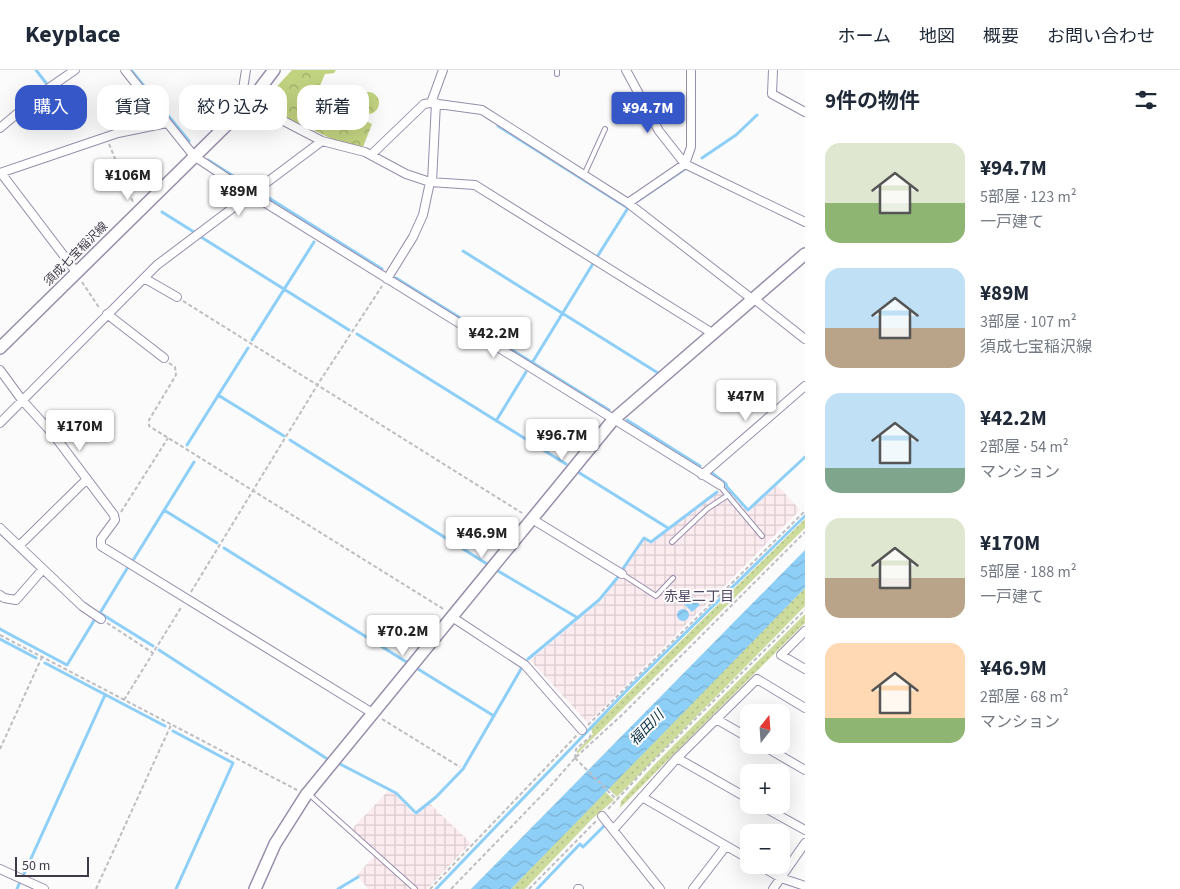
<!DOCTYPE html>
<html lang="ja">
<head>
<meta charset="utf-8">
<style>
  body { margin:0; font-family:"Source Sans 3","Noto Sans JP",sans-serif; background:#f6f6f7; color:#1f2937; height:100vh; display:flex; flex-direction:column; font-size:19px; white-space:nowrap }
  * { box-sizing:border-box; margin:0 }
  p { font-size:16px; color:#747a83 }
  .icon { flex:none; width:28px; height:28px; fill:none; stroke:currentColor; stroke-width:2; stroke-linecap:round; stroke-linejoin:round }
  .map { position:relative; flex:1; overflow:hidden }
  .drawer { display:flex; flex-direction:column; background:#fff; width:375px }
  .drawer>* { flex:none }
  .top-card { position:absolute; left:15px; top:15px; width:475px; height:45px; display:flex; gap:10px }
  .needle { width:32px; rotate:17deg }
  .fabs { position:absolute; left:740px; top:634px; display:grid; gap:10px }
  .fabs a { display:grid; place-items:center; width:50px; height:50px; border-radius:10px; background:#fff; box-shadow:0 5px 20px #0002; font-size:25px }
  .scale { position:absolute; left:15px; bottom:12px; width:74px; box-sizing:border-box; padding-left:5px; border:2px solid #3f3a48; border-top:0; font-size:14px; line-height:18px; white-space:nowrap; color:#3f3a48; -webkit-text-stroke:4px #fbfbfb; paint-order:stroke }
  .price { position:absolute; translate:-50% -42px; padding:0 11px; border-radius:5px; background:#fff; color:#222; font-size:16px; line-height:32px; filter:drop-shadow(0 1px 2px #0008) }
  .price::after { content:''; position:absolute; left:50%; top:30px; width:15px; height:11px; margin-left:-8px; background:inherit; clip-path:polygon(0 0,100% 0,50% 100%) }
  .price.on { background:#3657c8; color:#fff }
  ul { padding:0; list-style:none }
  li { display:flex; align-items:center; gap:15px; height:125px; padding:0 20px }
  li span { display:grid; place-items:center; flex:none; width:140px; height:100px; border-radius:15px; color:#555 }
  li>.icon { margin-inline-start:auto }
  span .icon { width:60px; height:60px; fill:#fffc; stroke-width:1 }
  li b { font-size:21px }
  h2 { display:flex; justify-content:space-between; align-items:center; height:60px; padding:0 20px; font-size:21px }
  .tag { padding:0 18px; border-radius:15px; background:#fff; box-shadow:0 5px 20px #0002; font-size:18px; line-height:45px }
  .tag.on { background:#3657c8; color:#fff }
  header { display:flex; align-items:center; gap:30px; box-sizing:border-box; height:70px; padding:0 25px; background:#fff; border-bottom:1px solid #e0e1e3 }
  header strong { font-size:24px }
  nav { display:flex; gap:28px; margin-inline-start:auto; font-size:18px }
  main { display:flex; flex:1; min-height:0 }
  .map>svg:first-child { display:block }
</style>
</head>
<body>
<header>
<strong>Keyplace</strong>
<nav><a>ホーム</a><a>地図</a><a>概要</a><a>お問い合わせ</a></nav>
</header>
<main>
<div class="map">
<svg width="805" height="819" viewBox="0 0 805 819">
  <defs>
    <pattern id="industrial-grid" width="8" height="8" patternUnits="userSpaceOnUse" patternTransform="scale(1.25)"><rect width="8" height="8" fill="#fcecf0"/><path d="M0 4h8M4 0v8" fill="none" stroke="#d9cbcf"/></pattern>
    <pattern id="grass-dots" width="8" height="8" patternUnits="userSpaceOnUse" patternTransform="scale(1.25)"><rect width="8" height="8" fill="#cddb9c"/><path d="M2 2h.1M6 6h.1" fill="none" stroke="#b1bd88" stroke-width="1.8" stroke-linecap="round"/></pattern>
    <pattern id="forest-crowns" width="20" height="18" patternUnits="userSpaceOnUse" patternTransform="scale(1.25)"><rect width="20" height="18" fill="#c2d380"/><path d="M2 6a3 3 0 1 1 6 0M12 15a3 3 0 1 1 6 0" fill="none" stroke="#9fac6b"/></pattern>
    <pattern id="water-waves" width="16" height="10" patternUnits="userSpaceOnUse" patternTransform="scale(1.25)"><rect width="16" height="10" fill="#8ecff7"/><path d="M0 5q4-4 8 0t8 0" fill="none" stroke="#7cb2d5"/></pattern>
  </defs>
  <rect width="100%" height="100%" fill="#fbfbfb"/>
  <path fill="url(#industrial-grid)" d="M777,415l23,25 -212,213 -58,-63 72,-60 43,-61 7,4 60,-48 14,-7 22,24z
    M388,721l7,3 20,21 15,-11 41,39 -44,46h-59l-11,-14 17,-19 -25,-24z"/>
  <path fill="url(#grass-dots)" d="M805,449v9l-228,226v-3l16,-17 -2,-5z
    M805,518v18l-188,191 -9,-9z
    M805,544v9l-185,185 1,-7 32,-35z
    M605,721l9,9 -22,19 -67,70h-14z"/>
  <path fill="url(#forest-crowns)" d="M292,0h44l-2,3 -9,1 -6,14 -5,20 -16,19 -39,-21z
    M357 33a11 11 0 1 1 22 0a11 11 0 1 1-22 0Z
    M334,33l4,13 8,8 14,-6 12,6 -9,23 -29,-7 -25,-12 4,-6 13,-4z"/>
  <path fill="url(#water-waves)" d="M805,480v38l-294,301h-40z
    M686,520l14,15 -8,7 -14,-14z
    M677 545a6 6 0 1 1 12 0a6 6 0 1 1-12 0Z"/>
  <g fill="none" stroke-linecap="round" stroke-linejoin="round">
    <path stroke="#8ecff7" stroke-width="3" d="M36,0l10,13
      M131,0l58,71
      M498,56l130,82 -31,49
      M702,88l34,-23 21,-20
      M208,90l41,26
      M261,123l121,76
      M636,132l49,-33
      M162,142l32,20
      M201,167l148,93
      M463,181l195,122
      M396,208l213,132
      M357,264l209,130
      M252,270l62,-98
      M532,293l62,-101
      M218,325l66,41
      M627,350l73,46
      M496,351l30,-49
      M290,370l197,124
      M187,375l61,-97
      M578,402l90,56
      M712,403l14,11 1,3 21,23 57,-53
      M164,440l53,33
      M224,478l184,115
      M132,492l62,-100
      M622,500l22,-32 7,4 66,-50
      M498,501l80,47
      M100,543l53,33
      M100,543l28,-46
      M0,559l67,36 28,-46
      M0,569l36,19
      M159,580l170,110
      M528,589l71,-59 19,-23
      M45,593l120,63
      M418,599l76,47
      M173,661l60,32 -57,126
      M340,694l56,29 20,20 20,-16 27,-28 58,-100
      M24,804l81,-179
      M17,819l2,-5
      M338,819l20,-12
      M436,819l193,-201 176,-172
      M537,819l43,-45 3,3 23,-23"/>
    <g stroke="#988dab" stroke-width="6">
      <path id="lane" d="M557,0v4
        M584,105l21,-46
        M720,416l42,50
        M672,472l35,-33 21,-14
        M622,504l34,22 17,-18
        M310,725l105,94"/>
    </g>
    <g stroke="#988dab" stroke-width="10">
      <path id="street" d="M125,0l69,86 57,38 469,291
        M246,0l-3,19 9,9
        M626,0l33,61 26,33 120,58
        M773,0l-1,24 33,18
        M249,33l73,38 43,11 41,22 24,8 45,3 237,148
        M431,33l12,-33
        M0,58l43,-36 32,-22
        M371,85l53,-51 7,-1 51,7 146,93 124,96
        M0,103l118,-40 49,-10
        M1,103l76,100
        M432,112l4,-79
        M628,133l57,-39 6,-17v-77
        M144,208l33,19
        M387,209l26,-42 10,-22 7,-33
        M753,228l52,41
        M107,244l57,44
        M0,300l22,30 31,34 61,81 1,5 -14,19v7l273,168
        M0,353l157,-158 165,-124
        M702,405l103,-89
        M532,449l90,55
        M0,458l82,78 19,13
        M19,476l67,-66
        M0,525l4,3 12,2 27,-31
        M452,547l73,48 57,65
        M805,561l-24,24 24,14
        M716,649l33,19
        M762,675l43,25
        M677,688l72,41
        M642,727l107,62
        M760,735l45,25
        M602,746l58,73
        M613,760l64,-72 80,-79 48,29
        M759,795l22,13 24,8
        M0,799l44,20
        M578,819h1
        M693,819l33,-43
        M773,819l32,-46"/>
    </g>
    <g stroke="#988dab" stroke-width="14">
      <path id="secondary" d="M0,278l249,-245 25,-33
        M255,819l20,-45 31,-49 307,-375 192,-166"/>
    </g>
    <path stroke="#bebdc1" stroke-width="2" stroke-dasharray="4 2.5" stroke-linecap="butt" d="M109,74l24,58
      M82,212l18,27
      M183,231l339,212
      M169,293l6,4 1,8 -27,45v6l296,184
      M121,442l47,-74
      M191,522l127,-208 64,-98
      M107,553l46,30
      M0,565l297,155
      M124,630l58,-94
      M382,649l78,48
      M588,655l217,-214
      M0,679l42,-92
      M575,688l42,42
      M575,688l1,-9 14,-12 1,-4
      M608,739l41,-44 156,-155
      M96,819l75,-164
      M430,819l147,-154
      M451,819l96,-99 28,-32 48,-44 182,-182
      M529,819l67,-68"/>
    <use href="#lane" stroke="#fff" stroke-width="4"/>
    <use href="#street" stroke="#fff" stroke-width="8"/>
    <use href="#secondary" stroke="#fff" stroke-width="11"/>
  </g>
  <g text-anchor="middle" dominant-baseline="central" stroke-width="4" stroke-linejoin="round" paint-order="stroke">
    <g font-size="12" fill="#3f3a48" stroke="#fbfbfb">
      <text transform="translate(76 184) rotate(-45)">須成七宝稲沢線</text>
    </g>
    <g font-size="14" fill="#544a65" stroke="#fbfbfb">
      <text x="699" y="527">赤星二丁目</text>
    </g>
    <g font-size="14" font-style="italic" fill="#0b3246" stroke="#fbfbfb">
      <text transform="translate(647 658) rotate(-46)">福田川</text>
    </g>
  </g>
</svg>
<div class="fabs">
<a><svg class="needle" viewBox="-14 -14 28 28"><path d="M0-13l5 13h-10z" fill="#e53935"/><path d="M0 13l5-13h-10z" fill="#747a83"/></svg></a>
<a>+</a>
<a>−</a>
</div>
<div class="scale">50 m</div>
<b class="price on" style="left:648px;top:64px">¥94.7M</b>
<b class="price" style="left:128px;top:131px">¥106M</b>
<b class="price" style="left:239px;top:147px">¥89M</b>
<b class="price" style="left:494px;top:289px">¥42.2M</b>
<b class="price" style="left:746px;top:352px">¥47M</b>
<b class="price" style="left:80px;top:382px">¥170M</b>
<b class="price" style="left:562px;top:391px">¥96.7M</b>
<b class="price" style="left:482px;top:489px">¥46.9M</b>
<b class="price" style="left:403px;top:587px">¥70.2M</b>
<div class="top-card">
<a class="tag on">購入</a>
<a class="tag">賃貸</a>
<a class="tag">絞り込み</a>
<a class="tag">新着</a>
</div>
</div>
<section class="drawer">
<h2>9件の物件<svg class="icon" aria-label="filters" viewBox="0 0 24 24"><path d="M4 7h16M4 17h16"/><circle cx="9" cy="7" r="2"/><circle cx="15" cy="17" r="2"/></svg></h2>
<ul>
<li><span style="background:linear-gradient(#dfe7d0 60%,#8fb573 0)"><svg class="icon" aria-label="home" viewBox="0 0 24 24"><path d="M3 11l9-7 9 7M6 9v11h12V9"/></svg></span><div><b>¥94.7M</b><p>5部屋 · 123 m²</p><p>一戸建て</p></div></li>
<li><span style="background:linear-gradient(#bfe0f5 60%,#b9a48a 0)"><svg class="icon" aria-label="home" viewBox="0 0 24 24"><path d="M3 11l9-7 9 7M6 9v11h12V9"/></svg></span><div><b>¥89M</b><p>3部屋 · 107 m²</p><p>須成七宝稲沢線</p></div></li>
<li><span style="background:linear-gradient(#bfe0f5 75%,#7fa58c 0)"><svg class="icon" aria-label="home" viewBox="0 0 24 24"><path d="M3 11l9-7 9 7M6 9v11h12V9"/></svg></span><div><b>¥42.2M</b><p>2部屋 · 54 m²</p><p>マンション</p></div></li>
<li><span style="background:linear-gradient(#dfe7d0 60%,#b9a48a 0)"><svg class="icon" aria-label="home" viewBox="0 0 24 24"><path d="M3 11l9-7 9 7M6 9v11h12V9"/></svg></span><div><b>¥170M</b><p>5部屋 · 188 m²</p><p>一戸建て</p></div></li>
<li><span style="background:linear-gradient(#ffd9b3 75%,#8fb573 0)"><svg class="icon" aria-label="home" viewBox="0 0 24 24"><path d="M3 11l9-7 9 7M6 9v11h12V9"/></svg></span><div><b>¥46.9M</b><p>2部屋 · 68 m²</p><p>マンション</p></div></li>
</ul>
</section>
</main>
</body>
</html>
